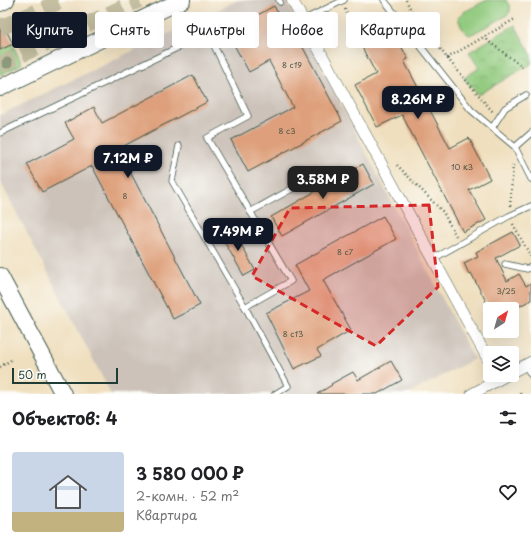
<!DOCTYPE html>
<html lang="ru">
<head>
<meta charset="utf-8">
<style>
  body { margin:0; font-family:"Playpen Sans",sans-serif; background:#f6f6f6; color:#202124; height:100vh; display:flex; flex-direction:column; font-size:15px; white-space:nowrap }
  * { box-sizing:border-box; margin:0 }
  p { font-size:13px; color:#757577 }
  .icon { flex:none; width:22px; height:22px; fill:none; stroke:currentColor; stroke-width:2; stroke-linecap:round; stroke-linejoin:round }
  .map { position:relative; height:394px; overflow:hidden }
  .side { display:flex; flex-direction:column; background:#fff; flex:1 }
  .side>* { flex:none }
  .top-card { position:absolute; left:12px; top:12px; width:507px; height:36px; display:flex; gap:8px }
  .needle { width:26px; rotate:37deg }
  .buttons { position:absolute; left:483px; top:302px; display:grid; gap:8px }
  .buttons a { display:grid; place-items:center; width:36px; height:36px; border-radius:4px; background:#fff; box-shadow:0 4px 16px #0002; font-size:20px }
  .scale { position:absolute; left:12px; bottom:10px; width:106px; box-sizing:border-box; padding-left:4px; border:2px solid #1f3d34; border-top:0; font-size:11px; line-height:14px; white-space:nowrap; color:#1f3d34; -webkit-text-stroke:3px #fdfcf7; paint-order:stroke }
  .price { position:absolute; translate:-50% -34px; padding:0 9px; border-radius:8px; background:#111827; color:#fff; font-size:13px; line-height:26px; filter:drop-shadow(0 1px 2px #0008) }
  .price::after { content:''; position:absolute; left:50%; top:24px; width:12px; height:9px; margin-left:-6px; background:inherit; clip-path:polygon(0 0,100% 0,50% 100%) }
  .price.on { background:#222; color:#fff }
  ul { padding:0; list-style:none }
  li { display:flex; align-items:center; gap:12px; height:100px; padding:0 12px }
  li+li { border-top:1px solid #e0e0e0 }
  li span { display:grid; place-items:center; flex:none; width:112px; height:80px; border-radius:4px; color:#555 }
  li>.icon { margin-inline-start:auto }
  span .icon { width:48px; height:48px; fill:#fffc; stroke-width:1 }
  li b { font-size:17px }
  h2 { display:flex; justify-content:space-between; align-items:center; height:48px; padding:0 12px; font-size:17px }
  .pill { padding:0 14px; border-radius:4px; background:#fff; box-shadow:0 4px 16px #0002; font-size:14px; line-height:36px }
  .pill.on { background:#111827; color:#fff }
  .map>svg:first-child { display:block }
</style>
</head>
<body>
<div class="map">
<svg width="531" height="394" viewBox="0 0 531 394">
  <defs>
    <pattern id="park-crowns" width="20" height="18" patternUnits="userSpaceOnUse"><rect width="20" height="18" fill="#8fc97c"/><path d="M2 6a3 3 0 1 1 6 0M12 15a3 3 0 1 1 6 0" fill="none" stroke="#74a466"/></pattern>
  </defs>
  <rect width="100%" height="100%" fill="#fdfcf7"/>
  <filter id="ink" filterUnits="userSpaceOnUse"><feTurbulence type="fractalNoise" baseFrequency=".025" numOctaves="2"/><feDisplacementMap in="SourceGraphic" scale="8" xChannelSelector="R" yChannelSelector="G"/><feConvolveMatrix kernelMatrix="1 2 1 2 8 2 1 2 1" color-interpolation-filters="sRGB"/></filter>
  <filter id="wash" filterUnits="userSpaceOnUse"><feTurbulence type="fractalNoise" baseFrequency=".012" numOctaves="4" result="noise"/><feDisplacementMap in="SourceGraphic" scale="16" xChannelSelector="R" yChannelSelector="G"/><feGaussianBlur stdDeviation="0.9" result="paint"/><feColorMatrix in="noise" values="0 0 0 0 0 0 0 0 0 0 0 0 0 0 0 0 0 1.4 0 .05"/><feComposite in="paint" operator="in"/></filter>
  <g filter="url(#wash)">
    <rect width="100%" height="100%" fill="#efdfbe"/>
    <path fill="#ccc2b9" d="M238,0h48l188,359 -66,35h-297l-111,-213v-66z"/>
    <path fill="#8fc97c" stroke="#578358" d="M487,0h19l4,7v5l-4,4 -32,17 -5,2c-7,-5 -9,-10 -11,-18l4,-4z"/>
    <path fill="url(#park-crowns)" stroke="#578358" d="M0,18l22,46 -22,11z
      M515,25l16,29v10l-53,31 -14,-17 15,-10 -10,-16z"/>
    <g id="blocks">
      <path fill="#dea07b" d="M274,6l20,36 5,-2 43,81 -94,51 -17,-32 62,-33 -24,-46 -20,11 -22,-40z
        M383,12l25,47 -4,2 46,87 19,-10 21,41 -21,11 17,30 -23,12 -61,-117 -25,12 -22,-42 21,-11 -24,-46z
        M0,18l13,26 -13,6z
        M193,75l14,27 -89,47 82,156 -27,14 -81,-153 -50,26 -15,-28 47,-25 -9,-16 29,-16 8,16z
        M363,164l11,20 -92,52 -11,-19z
        M383,216l13,23 -73,41 28,50 -34,20 4,6 -27,13 -28,-56 43,-22 -14,-26z
        M232,228l23,42 -11,6 -24,-42z
        M513,232l7,13 -24,13 11,23 12,-7 7,12 5,-3v17l-17,9h-24l-19,-36 -2,1 -5,-11 14,-7 -2,-4z
        M391,361l11,19 -25,14h-60l15,-9 -1,-1 22,-12 5,8z"/>
    </g>
  </g>
  <g filter="url(#ink)">
    <use href="#blocks" fill-opacity="0" stroke="#3e5549" stroke-width="1"/>
    <g fill="none" stroke-linecap="round" stroke-linejoin="round">
      <path stroke="#c5bfa2" stroke-width="16" stroke-dasharray="16 8" stroke-linecap="butt" d="M0,28l63,-28
        M0,65l27,-13 112,-52"/>
      <g stroke="#3e5549" stroke-width="7">
        <path id="lane" d="M279,0l1,2
          M384,0l87,110 44,37 16,32
          M303,20l41,-20
          M492,128l13,-20 21,-13
          M0,133l208,-100 40,83 -41,22 84,143 -46,26
          M179,146l-7,35 73,126 43,79 -13,8
          M515,147l16,-14
          M250,212l56,-31
          M433,259l76,-43 22,-10
          M505,264l22,5 4,-2
          M525,365l6,10"/>
      </g>
      <g stroke="#3e5549" stroke-width="12">
        <path id="street" d="M292,0l198,363
          M512,372l19,-10
          M472,394l35,-19"/>
      </g>
      <g stroke="#3e5549" stroke-width="18">
        <path id="secondary" d="M0,3l6,-3
          M0,88l182,-88
          M0,276l63,118"/>
      </g>
      <path stroke="#3e5549" stroke-width="2.5" stroke-dasharray="1 3" stroke-linecap="butt" d="M406,0l5,10 36,48 46,54
        M345,9l3,7
        M485,36l3,5 36,27
        M447,58l68,-39
        M397,165l46,47 13,24
        M510,206l3,-41
        M513,224l18,33
        M0,367l11,-7
        M520,394l1,-3"/>
      <use href="#lane" stroke="#fff" stroke-width="5.5"/>
      <use href="#street" stroke="#fff" stroke-width="11"/>
      <use href="#secondary" stroke="#fff" stroke-width="16"/>
    </g>
    <circle fill="#8c997c" cx="7" cy="63" r="5.5"/>
  </g>
  <path fill="#d62828" fill-opacity="0.2" stroke="#d62828" stroke-width="3" stroke-dasharray="8 5" stroke-linejoin="round" d="M429,205l9,82 -62,59 -124,-70 38,-68z"/>
  <g text-anchor="middle" dominant-baseline="central" stroke-width="3.5" stroke-linejoin="round" paint-order="stroke">
    <g font-size="8" fill="#4f5646">
      <text x="292" y="65">8 с19</text>
      <text x="287" y="131">8 с3</text>
      <text x="462" y="167">10 к3</text>
      <text x="125" y="196">8</text>
      <text x="345" y="252">8 с7</text>
      <text x="506" y="291">3/25</text>
      <text x="293" y="334">8 с13</text>
    </g>
  </g>
</svg>
<div class="buttons">
<a><svg class="needle" viewBox="-14 -14 28 28"><path d="M0-13l5 13h-10z" fill="#e53935"/><path d="M0 13l5-13h-10z" fill="#757577"/></svg></a>
<a><svg class="icon" aria-label="layers" viewBox="0 0 24 24"><path d="M12 4l9 5-9 5-9-5zM3 14l9 5 9-5"/></svg></a>
</div>
<div class="scale">50 m</div>
<b class="price" style="left:418px;top:120px">8.26M ₽</b>
<b class="price" style="left:128px;top:179px">7.12M ₽</b>
<b class="price on" style="left:323px;top:200px">3.58M ₽</b>
<b class="price" style="left:238px;top:252px">7.49M ₽</b>
<div class="top-card">
<a class="pill on">Купить</a>
<a class="pill">Снять</a>
<a class="pill">Фильтры</a>
<a class="pill">Новое</a>
<a class="pill">Квартира</a>
</div>
</div>
<section class="side">
<h2>Объектов: 4<svg class="icon" aria-label="filters" viewBox="0 0 24 24"><path d="M4 7h16M4 17h16"/><circle cx="9" cy="7" r="2"/><circle cx="15" cy="17" r="2"/></svg></h2>
<ul>
<li><span style="background:linear-gradient(#c9d6e8 75%,#c2b280 0)"><svg class="icon" aria-label="home" viewBox="0 0 24 24"><path d="M3 11l9-7 9 7M6 9v11h12V9"/></svg></span><div><b>3 580 000 ₽</b><p>2-комн. · 52 m²</p><p>Квартира</p></div><svg class="icon" aria-label="heart" viewBox="0 0 24 24"><path d="M12 20l-8-8c-3-5 5-10 8-4 3-6 11-1 8 4z"/></svg></li>
</ul>
</section>
</body>
</html>
